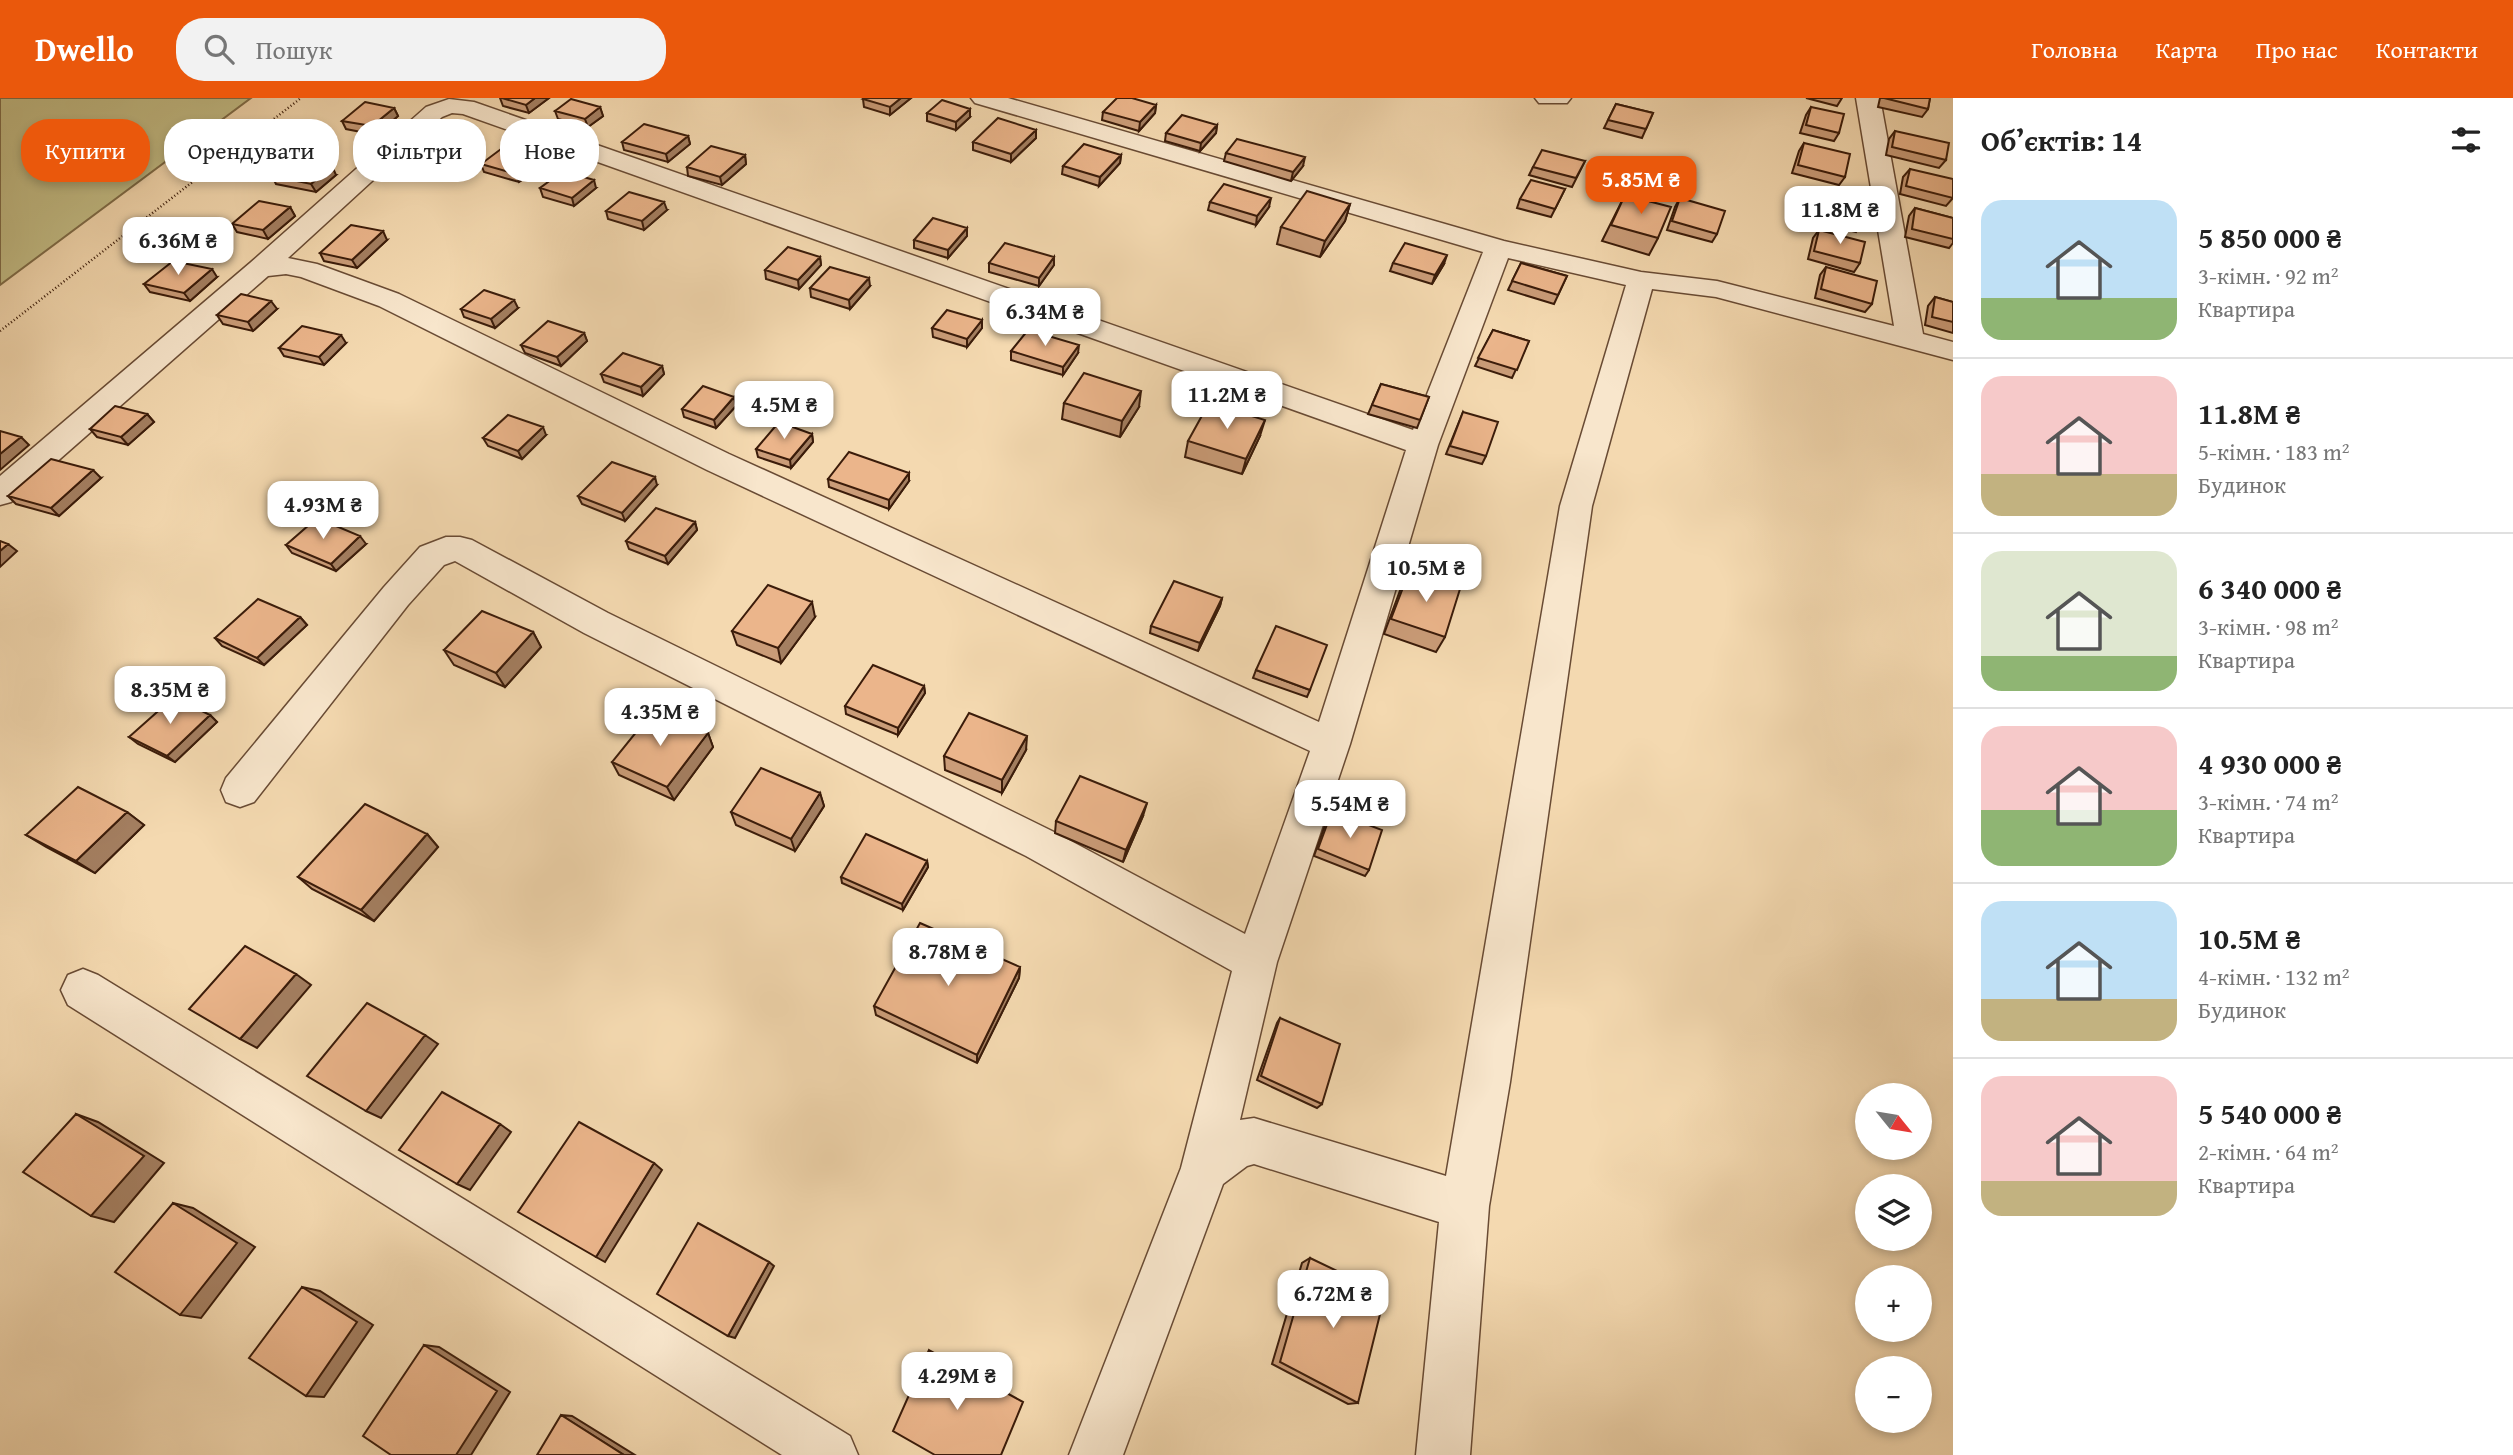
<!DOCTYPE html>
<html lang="uk">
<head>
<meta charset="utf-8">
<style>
  body { margin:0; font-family:"Gentium Book Plus",serif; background:#f2f2f2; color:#222; height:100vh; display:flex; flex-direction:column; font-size:26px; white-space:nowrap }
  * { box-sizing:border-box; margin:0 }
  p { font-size:23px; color:#767676 }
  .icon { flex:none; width:38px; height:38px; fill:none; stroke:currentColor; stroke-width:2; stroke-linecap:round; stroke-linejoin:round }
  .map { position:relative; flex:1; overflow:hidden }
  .sheet { display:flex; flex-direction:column; background:#fff; width:560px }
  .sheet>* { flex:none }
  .top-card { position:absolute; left:21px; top:21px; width:665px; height:63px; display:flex; gap:14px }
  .needle { width:46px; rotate:120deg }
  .buttons { position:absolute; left:1855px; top:985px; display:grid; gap:14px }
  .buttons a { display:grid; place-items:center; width:77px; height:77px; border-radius:50%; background:#fff; box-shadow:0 4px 10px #0003; font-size:35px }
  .price { position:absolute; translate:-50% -60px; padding:0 16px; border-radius:14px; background:#fff; color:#222; font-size:23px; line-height:46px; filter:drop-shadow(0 2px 4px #0008) }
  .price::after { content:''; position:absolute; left:50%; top:42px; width:21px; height:16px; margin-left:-10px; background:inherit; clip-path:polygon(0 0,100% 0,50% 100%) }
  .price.on { background:#ea580c; color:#fff }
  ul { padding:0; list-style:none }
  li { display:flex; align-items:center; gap:21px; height:175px; padding:0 28px }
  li+li { border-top:2px solid #e0e0e0 }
  li span { display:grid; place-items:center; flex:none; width:196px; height:140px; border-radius:21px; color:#555 }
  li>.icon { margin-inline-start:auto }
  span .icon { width:84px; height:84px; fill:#fffc; stroke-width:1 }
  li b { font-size:30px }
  h2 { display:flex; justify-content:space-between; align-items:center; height:84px; padding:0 28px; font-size:30px }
  .chip { padding:0 24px; border-radius:28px; background:#fff; box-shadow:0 4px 10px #0003; font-size:24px; line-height:63px }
  .chip.on { background:#ea580c; color:#fff }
  header { display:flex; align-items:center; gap:42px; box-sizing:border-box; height:98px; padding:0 35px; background:#ea580c; color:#fff }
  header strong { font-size:33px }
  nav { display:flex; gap:38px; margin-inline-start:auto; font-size:24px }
  .search { width:490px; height:63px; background:#f2f2f2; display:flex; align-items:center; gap:18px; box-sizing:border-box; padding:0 24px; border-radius:28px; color:#767676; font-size:26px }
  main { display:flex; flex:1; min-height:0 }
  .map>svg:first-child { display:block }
</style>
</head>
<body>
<header>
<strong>Dwello</strong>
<div class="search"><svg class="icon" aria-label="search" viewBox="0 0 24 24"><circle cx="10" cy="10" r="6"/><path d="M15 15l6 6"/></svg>Пошук</div>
<nav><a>Головна</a><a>Карта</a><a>Про нас</a><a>Контакти</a></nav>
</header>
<main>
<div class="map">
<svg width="1953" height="1357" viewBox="0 0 1953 1357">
  <rect width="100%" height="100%" fill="#f4d9b0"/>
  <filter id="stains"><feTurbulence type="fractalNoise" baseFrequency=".00286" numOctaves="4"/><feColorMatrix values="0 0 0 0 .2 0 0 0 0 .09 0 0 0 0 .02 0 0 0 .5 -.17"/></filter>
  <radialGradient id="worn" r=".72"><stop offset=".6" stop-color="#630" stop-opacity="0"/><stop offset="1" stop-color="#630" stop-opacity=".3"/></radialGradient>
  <path fill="#c3bd86" stroke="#7f6c48" stroke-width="2" d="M0,0h251l-251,187z"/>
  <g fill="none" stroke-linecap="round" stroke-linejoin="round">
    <g stroke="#694b34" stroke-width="3">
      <path id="minor" d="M971,0h37l496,143 137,31 76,9 177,45 -38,-228h24l43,236 30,8v18l-237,-63 -64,-8 -60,217 -82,576 -21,124 -19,249h-54l23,-233 -185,-58 -7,2 -24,18 -100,271h-54l112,-287 51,-197 -206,-115 -442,-223 -129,-72 -11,4 -36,40 -154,197 -14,5 -14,-5 -5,-12 5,-12 158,-191 36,-40 26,-10h14l12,3 136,73 446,219 191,102 65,-183 -603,-281 -328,-164 -78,-29 -15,-3 -18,2 -257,226 -11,3v-29l250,-213 176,-156 23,-8 25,3 939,328 70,-178 -508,-149zM452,15l11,1 943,336 -87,272 -590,-268 -330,-160 -82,-30 -29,-6 154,-141zM1508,160l118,27 -66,221 -114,670 -192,-58 -14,2 37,-158 73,-218 88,-299z
        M1535,0h36l-4,5h-28z
        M83,871l15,6 752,461 8,19h-76l-714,-450 -7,-15 7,-15z"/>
    </g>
    <path stroke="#3b1c0a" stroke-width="2.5" stroke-dasharray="1 2.5" stroke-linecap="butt" d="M0,233l301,-233"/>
    <use href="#minor" fill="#f8e6cc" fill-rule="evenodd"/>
  </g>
  <path fill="#ca9c78" stroke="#3b1c0a" stroke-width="2" d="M500,0h49l-20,15 -26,-7z
    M865,0h46l-21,17 -26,-8 -1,-8z
    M1806,0h36l-5,8z
    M1880,0h50l-2,11 -6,8 -44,-10z
    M1616,6l37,9 -11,25 -38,-10z
    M1156,7l-1,8 -16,18 -37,-11 1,-8z
    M600,9l3,9 -15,11 -30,-8 -3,-8z
    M1811,9l28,26 -5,8 -34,-8 6,-18z
    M394,10l4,8 -22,19 -30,-6 -4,-8z
    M927,15l43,4 -14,13 -29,-9z
    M1217,27l-1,8 -16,18 -35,-10 1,-8z
    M1036,32v8l-25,24 -38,-12v-8z
    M1895,33l51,29 -7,8 -53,-13 3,-16z
    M471,35l3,8 -22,16 -30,-8 -3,-9z
    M688,38l2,8 -22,18 -44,-12 -2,-8z
    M1804,45l41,34 -6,8 -47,-12 7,-22z
    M1226,55l77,13 -12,15 -67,-20z
    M745,57l1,9 -24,21 -34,-9 -1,-9z
    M1121,57l-1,8 -21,23 -37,-12 1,-8z
    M540,58l3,9 -24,17 -35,-10 -3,-8z
    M1585,63l-13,26 -43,-12 4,-8z
    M1910,71l43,29 -7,8 -46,-12 3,-17z
    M336,77l-20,17 -40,-8 -4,-8z
    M540,90h56l-22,18 -31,-9z
    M1565,91l-14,28 -34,-9 3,-9z
    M1826,91l36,34 -6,9 -43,-11 7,-24z
    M1625,97l33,43 -9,17 -47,-14z
    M1680,100l37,36 -5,8 -45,-12 8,-23z
    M1210,104l59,5 -13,18 -48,-15z
    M1350,106l-5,17 -25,36 -43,-13 4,-17z
    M290,109l5,9 -27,23 -31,-7 -5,-8z
    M1915,110l38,10v25l-4,5 -44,-11 4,-21z
    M667,112l-23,20 -36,-11 -2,-8z
    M967,130v8l-19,22 -34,-10v-8z
    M1819,132l41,33 -6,9 -46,-13 5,-21z
    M387,142l-30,28 -33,-7 -4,-8z
    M820,159l1,8 -22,24 -33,-10 -1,-9z
    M1054,159v8l-15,21 -50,-14v-9z
    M1393,165l51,1 -12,20 -42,-13z
    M1521,165l46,13 -13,28 -46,-14z
    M1826,169l46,37 -7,8 -50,-14 5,-23z
    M217,179l-27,24 -40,-9 -6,-8z
    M870,188l-20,23 -39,-12 -1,-9z
    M1935,199l18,5v31l-28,-8 3,-19z
    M518,210l-23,20 -31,-11 -3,-8z
    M277,211l-24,22 -30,-7 -6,-9z
    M982,222v8l-15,19 -34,-10 -1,-9z
    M1493,232l36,11 -17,37 -37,-12z
    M584,235l3,8 -26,25 -36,-13 -4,-8z
    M346,245l-22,22 -40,-9 -5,-8z
    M1011,253l67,2 -15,22 -52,-15z
    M662,268l2,8 -21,22 -39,-14 -3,-8z
    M1381,286l48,13 -12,31 -49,-14z
    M734,299l2,9 -20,22 -32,-11 -2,-8z
    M1064,305l75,4 -19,30 -58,-18z
    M1463,314l23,44 -4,8 -36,-10z
    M147,316l7,8 -26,23 -31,-8 -7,-8z
    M812,336l1,8 -22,26 -33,-11 -2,-8z
    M546,337l-24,24 -34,-13 -5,-8z
    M1260,338l-18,38 -57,-17 3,-16z
    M101,380l-42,38 -43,-12 -8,-8z
    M828,381l81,2 -20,28 -60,-22z
    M657,387l-32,36 -43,-17 -4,-8z
    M695,424l2,8 -29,34 -39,-15 -3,-8z
    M366,446l-30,27 -44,-18 -6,-8z
    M1409,474l36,65 -9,15 -52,-18 17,-46z
    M1222,500l-2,8 -22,45 -48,-18 1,-7z
    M300,519l7,8 -43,40 -42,-19 -7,-8z
    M815,519l-34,46 -44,-18 -5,-14z
    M533,534l8,15 -36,40 -51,-22 -10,-15z
    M1256,572l54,20 -3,7 -54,-19z
    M924,588l1,7 -27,42 -52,-21 -1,-8z
    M210,617l7,7 -42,40 -37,-18 -9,-7z
    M708,635l5,14 -39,53 -55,-25 -7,-13z
    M1026,652l-24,43 -57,-23 -1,-14z
    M820,695l4,13 -29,45 -59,-26 -5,-13z
    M1332,713l37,59 -4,6 -51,-20 14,-39z
    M127,714l17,13 -49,48 -49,-26 -20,-12z
    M1143,718l-20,46 -68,-29 1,-12z
    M427,736l11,13 -64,74 -62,-32 -14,-12z
    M927,763l1,6 -25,43 -61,-27 -1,-6z
    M1020,869l-1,11 -42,85 -101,-48 -2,-9z
    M1280,920l42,86 -5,4 -60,-28 20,-57z
    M1310,1160l48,145 -10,1 -76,-40 30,-101z"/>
  <path fill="#a47f61" stroke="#3b1c0a" stroke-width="2" d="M535,0h14l-20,15 -3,-8z
    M901,0h10l-21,17v-8z
    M1156,7l-1,8 -16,18 1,-9z
    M600,9l3,9 -15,11 -3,-8z
    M394,10l4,8 -22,19 -4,-9z
    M970,11v8l-14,13v-8z
    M1217,27l-1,8 -16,18 1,-8z
    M1036,32v8l-25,24v-8z
    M471,35l3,8 -22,16 -4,-8z
    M688,38l2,8 -22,18 -2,-8z
    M745,57l1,9 -24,21 -2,-8z
    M1121,57l-1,8 -21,23 1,-9z
    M540,58l3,9 -24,17 -3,-8z
    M1305,59l-2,9 -12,15 2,-9z
    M332,68l4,9 -20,17 -5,-8z
    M594,82l2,8 -22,18 -2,-8z
    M1271,100l-2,9 -13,18 1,-9z
    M664,104l3,8 -23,20 -2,-9z
    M1350,106l-5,17 -25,36 5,-16z
    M290,109l5,9 -27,23 -5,-9z
    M967,130v8l-19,22v-8z
    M383,133l4,9 -30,28 -5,-8z
    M1447,157l-3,9 -12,20 3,-9z
    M820,159l1,8 -22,24 -1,-9z
    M1054,159v8l-15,21v-8z
    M212,171l5,8 -27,24 -6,-8z
    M869,180l1,8 -20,23 -1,-9z
    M514,202l4,8 -23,20 -4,-9z
    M271,203l6,8 -24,22 -5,-9z
    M982,222v8l-15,19v-8z
    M584,235l3,8 -26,25 -4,-9z
    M341,237l5,8 -22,22 -5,-8z
    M1079,247l-1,8 -15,22v-8z
    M662,268l2,8 -21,22 -2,-9z
    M1141,293l-2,16 -19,30 2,-16z
    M734,299l2,9 -20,22 -2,-8z
    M147,316l7,8 -26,23 -7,-8z
    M1265,322l-5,16 -18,38 4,-15z
    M543,329l3,8 -24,24 -4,-8z
    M812,336l1,8 -22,26 -1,-8z
    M21,339l8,8 -29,25v-16z
    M93,372l8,8 -42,38 -8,-8z
    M909,375v8l-20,28v-9z
    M655,379l2,8 -32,36 -3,-8z
    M695,424l2,8 -29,34 -3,-8z
    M360,438l6,8 -30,27 -5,-7z
    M8,446l9,7 -17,16v-16z
    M1222,500l-2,8 -22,45 2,-8z
    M812,504l3,15 -34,46 -3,-15z
    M300,519l7,8 -43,40 -7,-7z
    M533,534l8,15 -36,40 -9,-14z
    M924,588l1,7 -27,42v-7z
    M210,617l7,7 -42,40 -8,-6z
    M708,635l5,14 -39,53 -7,-13z
    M1027,638l-1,14 -24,43v-13z
    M820,695l4,13 -29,45 -4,-12z
    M1147,705l-4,13 -20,46 3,-12z
    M127,714l17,13 -49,48 -19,-12z
    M427,736l11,13 -64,74 -13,-11z
    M927,763l1,6 -25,43 -1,-6z
    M1020,869l-1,11 -42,85v-8z
    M296,876l15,11 -54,63 -17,-9z
    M425,937l13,9 -57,74 -15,-7z
    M76,1016l22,8 66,41 -50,59 -23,-6z
    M500,1026l11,8 -41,58 -13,-6z
    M654,1065l8,7 -57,92 -9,-5z
    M173,1105l20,5 62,39 -54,71 -21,-3z
    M769,1164l5,4 -39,72 -7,-2z
    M302,1189l18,4 53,34 -49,72 -18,-1z
    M424,1247l15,2 71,45 -39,63h-15z
    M561,1317l11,1 63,39h-11z"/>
  <path fill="#ebb58b" stroke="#3b1c0a" stroke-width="2" d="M502,0h33l-9,7z
    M865,0h36l-11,9 -27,-8z
    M1117,0h15l24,7 -16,17 -37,-10z
    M1884,0h46l-2,11z
    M571,1l29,8 -15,12 -30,-8z
    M942,2l28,9 -14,13 -29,-9z
    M365,4l29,6 -22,18 -30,-5z
    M1616,6l37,9 -7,16 -38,-9z
    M1811,9l33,7 -5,19 -33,-8z
    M1182,17l35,10 -16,18 -35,-10z
    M998,20l38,12 -25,24 -38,-12z
    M442,26l29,9 -23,16 -29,-9z
    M644,26l44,12 -22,18 -44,-12z
    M1895,33l54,12 -3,17 -54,-13z
    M1237,41l68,18 -12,15 -67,-19z
    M1804,45l46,11 -5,23 -47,-12z
    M1084,46l37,11 -21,22 -37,-11z
    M505,48l35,10 -24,18 -35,-10z
    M711,48l34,9 -25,22 -33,-10z
    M1542,52l43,11 -9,17 -43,-11z
    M293,61l39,7 -21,18 -39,-8z
    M1910,71l43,10v19l-47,-12z
    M563,73l31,9 -22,18 -32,-10z
    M1531,82l34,9 -10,20 -35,-10z
    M1224,86l47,14 -14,18 -47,-14z
    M1826,91l41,10 -5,24 -43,-11z
    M1307,93l43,13 -25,37 -44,-14z
    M629,94l35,10 -22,19 -36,-10z
    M1625,97l46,12 -13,31 -47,-13z
    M1680,100l45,13 -8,23 -45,-13z
    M259,103l31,6 -27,23 -31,-6z
    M1915,110l38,10v21l-41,-10z
    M933,120l34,10 -19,22 -34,-10z
    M351,127l32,6 -31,29 -32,-7z
    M1819,132l46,12 -5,21 -46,-12z
    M1005,145l49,14 -15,21 -50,-15z
    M1405,145l42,12 -12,20 -42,-12z
    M788,149l32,10 -22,23 -33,-10z
    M173,163l39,8 -28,24 -40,-9z
    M1521,165l46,13 -9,19 -46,-14z
    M830,169l39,11 -20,22 -39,-12z
    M1826,169l51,14 -5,23 -51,-15z
    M484,192l30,10 -23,19 -30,-10z
    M241,196l30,7 -23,21 -31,-7z
    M1935,199l18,5v20l-21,-5z
    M947,212l35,10 -15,19 -35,-11z
    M548,223l36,12 -27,24 -36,-12z
    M302,228l39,9 -22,22 -40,-9z
    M1028,232l51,15 -16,22 -52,-16z
    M1493,232l36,11 -12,29 -39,-12z
    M623,255l39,13 -21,21 -40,-13z
    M1084,275l57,18 -19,30 -58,-18z
    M1381,286l48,13 -9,23 -48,-15z
    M703,288l31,11 -20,23 -32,-11z
    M1209,305l56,17 -19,39 -58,-18z
    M115,308l32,8 -26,23 -31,-8z
    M1463,314l35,10 -12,34 -36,-10z
    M508,317l35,12 -25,24 -35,-13z
    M779,324l33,12 -22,26 -34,-11z
    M0,333l21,6 -21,17z
    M849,354l60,21 -20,27 -61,-21z
    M51,361l42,11 -42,38 -43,-12z
    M612,364l43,15 -33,36 -44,-17z
    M656,410l39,14 -30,34 -39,-15z
    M317,420l43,18 -29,28 -45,-19z
    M0,443l8,3 -8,7z
    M1409,474l51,17 -15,48 -54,-18z
    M1174,483l48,17 -22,45 -49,-17z
    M768,487l44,17 -34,46 -46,-17z
    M258,501l42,18 -43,41 -42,-20z
    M482,513l51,21 -37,41 -52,-23z
    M1276,528l51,19 -17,45 -54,-20z
    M873,567l51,21 -26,42 -53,-22z
    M174,599l36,18 -43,41 -38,-19z
    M654,612l54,23 -41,54 -55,-25z
    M969,615l58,23 -25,44 -58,-24z
    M761,670l59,25 -29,46 -60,-27z
    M1080,678l67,27 -21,47 -70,-29z
    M78,689l49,25 -51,49 -50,-26z
    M365,706l62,30 -66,76 -63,-33z
    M1332,713l50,19 -13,40 -51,-21z
    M866,736l61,27 -25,43 -61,-27z
    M920,825l100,44 -43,88 -103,-49z
    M245,848l51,28 -56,65 -51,-30z
    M367,905l58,32 -59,76 -59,-35z
    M1280,920l60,26 -18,60 -61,-28z
    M442,994l58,32 -43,60 -58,-34z
    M76,1016l68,42 -53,60 -68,-44z
    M579,1024l75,41 -58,94 -78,-45z
    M173,1105l64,40 -57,72 -65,-43z
    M698,1125l71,39 -41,74 -71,-42z
    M1310,1160l75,36 -27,109 -78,-41z
    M302,1189l55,35 -51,74 -57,-38z
    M424,1247l73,46 -41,64h-65l-28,-19z
    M929,1252l94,52 -22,53h-66l-42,-24z
    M561,1317l63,40h-87z"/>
  <rect width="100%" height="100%" filter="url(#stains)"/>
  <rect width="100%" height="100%" fill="url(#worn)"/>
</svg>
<div class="buttons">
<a><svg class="needle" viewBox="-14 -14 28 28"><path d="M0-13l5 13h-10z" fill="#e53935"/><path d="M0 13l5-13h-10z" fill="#767676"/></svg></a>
<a><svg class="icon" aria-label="layers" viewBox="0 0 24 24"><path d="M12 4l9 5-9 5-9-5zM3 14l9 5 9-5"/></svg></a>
<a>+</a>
<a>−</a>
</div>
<b class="price on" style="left:1641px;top:118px">5.85M ₴</b>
<b class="price" style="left:1840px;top:148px">11.8M ₴</b>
<b class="price" style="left:178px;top:179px">6.36M ₴</b>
<b class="price" style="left:1045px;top:250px">6.34M ₴</b>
<b class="price" style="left:1227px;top:333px">11.2M ₴</b>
<b class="price" style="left:784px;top:343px">4.5M ₴</b>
<b class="price" style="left:323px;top:443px">4.93M ₴</b>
<b class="price" style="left:1426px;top:506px">10.5M ₴</b>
<b class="price" style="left:170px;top:628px">8.35M ₴</b>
<b class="price" style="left:660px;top:650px">4.35M ₴</b>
<b class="price" style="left:1350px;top:742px">5.54M ₴</b>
<b class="price" style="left:948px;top:890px">8.78M ₴</b>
<b class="price" style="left:1333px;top:1232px">6.72M ₴</b>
<b class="price" style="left:957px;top:1314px">4.29M ₴</b>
<div class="top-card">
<a class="chip on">Купити</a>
<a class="chip">Орендувати</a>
<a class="chip">Фільтри</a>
<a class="chip">Нове</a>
</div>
</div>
<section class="sheet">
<h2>Об’єктів: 14<svg class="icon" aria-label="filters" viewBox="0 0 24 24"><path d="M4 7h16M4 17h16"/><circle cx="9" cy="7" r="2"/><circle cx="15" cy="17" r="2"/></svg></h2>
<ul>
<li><span style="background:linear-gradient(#bfe0f5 70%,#8fb573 0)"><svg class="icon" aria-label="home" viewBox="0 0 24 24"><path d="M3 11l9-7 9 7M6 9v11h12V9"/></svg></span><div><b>5 850 000 ₴</b><p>3-кімн. · 92 m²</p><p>Квартира</p></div></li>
<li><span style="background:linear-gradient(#f6c9c9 70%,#c2b280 0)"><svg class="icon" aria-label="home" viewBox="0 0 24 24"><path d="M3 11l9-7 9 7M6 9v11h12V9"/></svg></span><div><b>11.8M ₴</b><p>5-кімн. · 183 m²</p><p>Будинок</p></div></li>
<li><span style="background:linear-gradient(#dfe7d0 75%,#8fb573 0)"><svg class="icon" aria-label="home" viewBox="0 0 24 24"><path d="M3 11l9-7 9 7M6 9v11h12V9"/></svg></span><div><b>6 340 000 ₴</b><p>3-кімн. · 98 m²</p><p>Квартира</p></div></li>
<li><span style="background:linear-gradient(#f6c9c9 60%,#8fb573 0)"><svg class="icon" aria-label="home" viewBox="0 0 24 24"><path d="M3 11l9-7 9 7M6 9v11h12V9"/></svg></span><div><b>4 930 000 ₴</b><p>3-кімн. · 74 m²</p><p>Квартира</p></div></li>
<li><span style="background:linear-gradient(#bfe0f5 70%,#c2b280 0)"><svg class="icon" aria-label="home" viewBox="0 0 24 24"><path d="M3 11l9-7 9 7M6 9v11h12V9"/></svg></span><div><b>10.5M ₴</b><p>4-кімн. · 132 m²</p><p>Будинок</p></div></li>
<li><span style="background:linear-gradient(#f6c9c9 75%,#c2b280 0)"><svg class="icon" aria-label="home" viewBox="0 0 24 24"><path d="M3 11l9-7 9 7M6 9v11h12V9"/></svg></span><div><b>5 540 000 ₴</b><p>2-кімн. · 64 m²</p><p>Квартира</p></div></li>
</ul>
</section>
</main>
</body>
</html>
